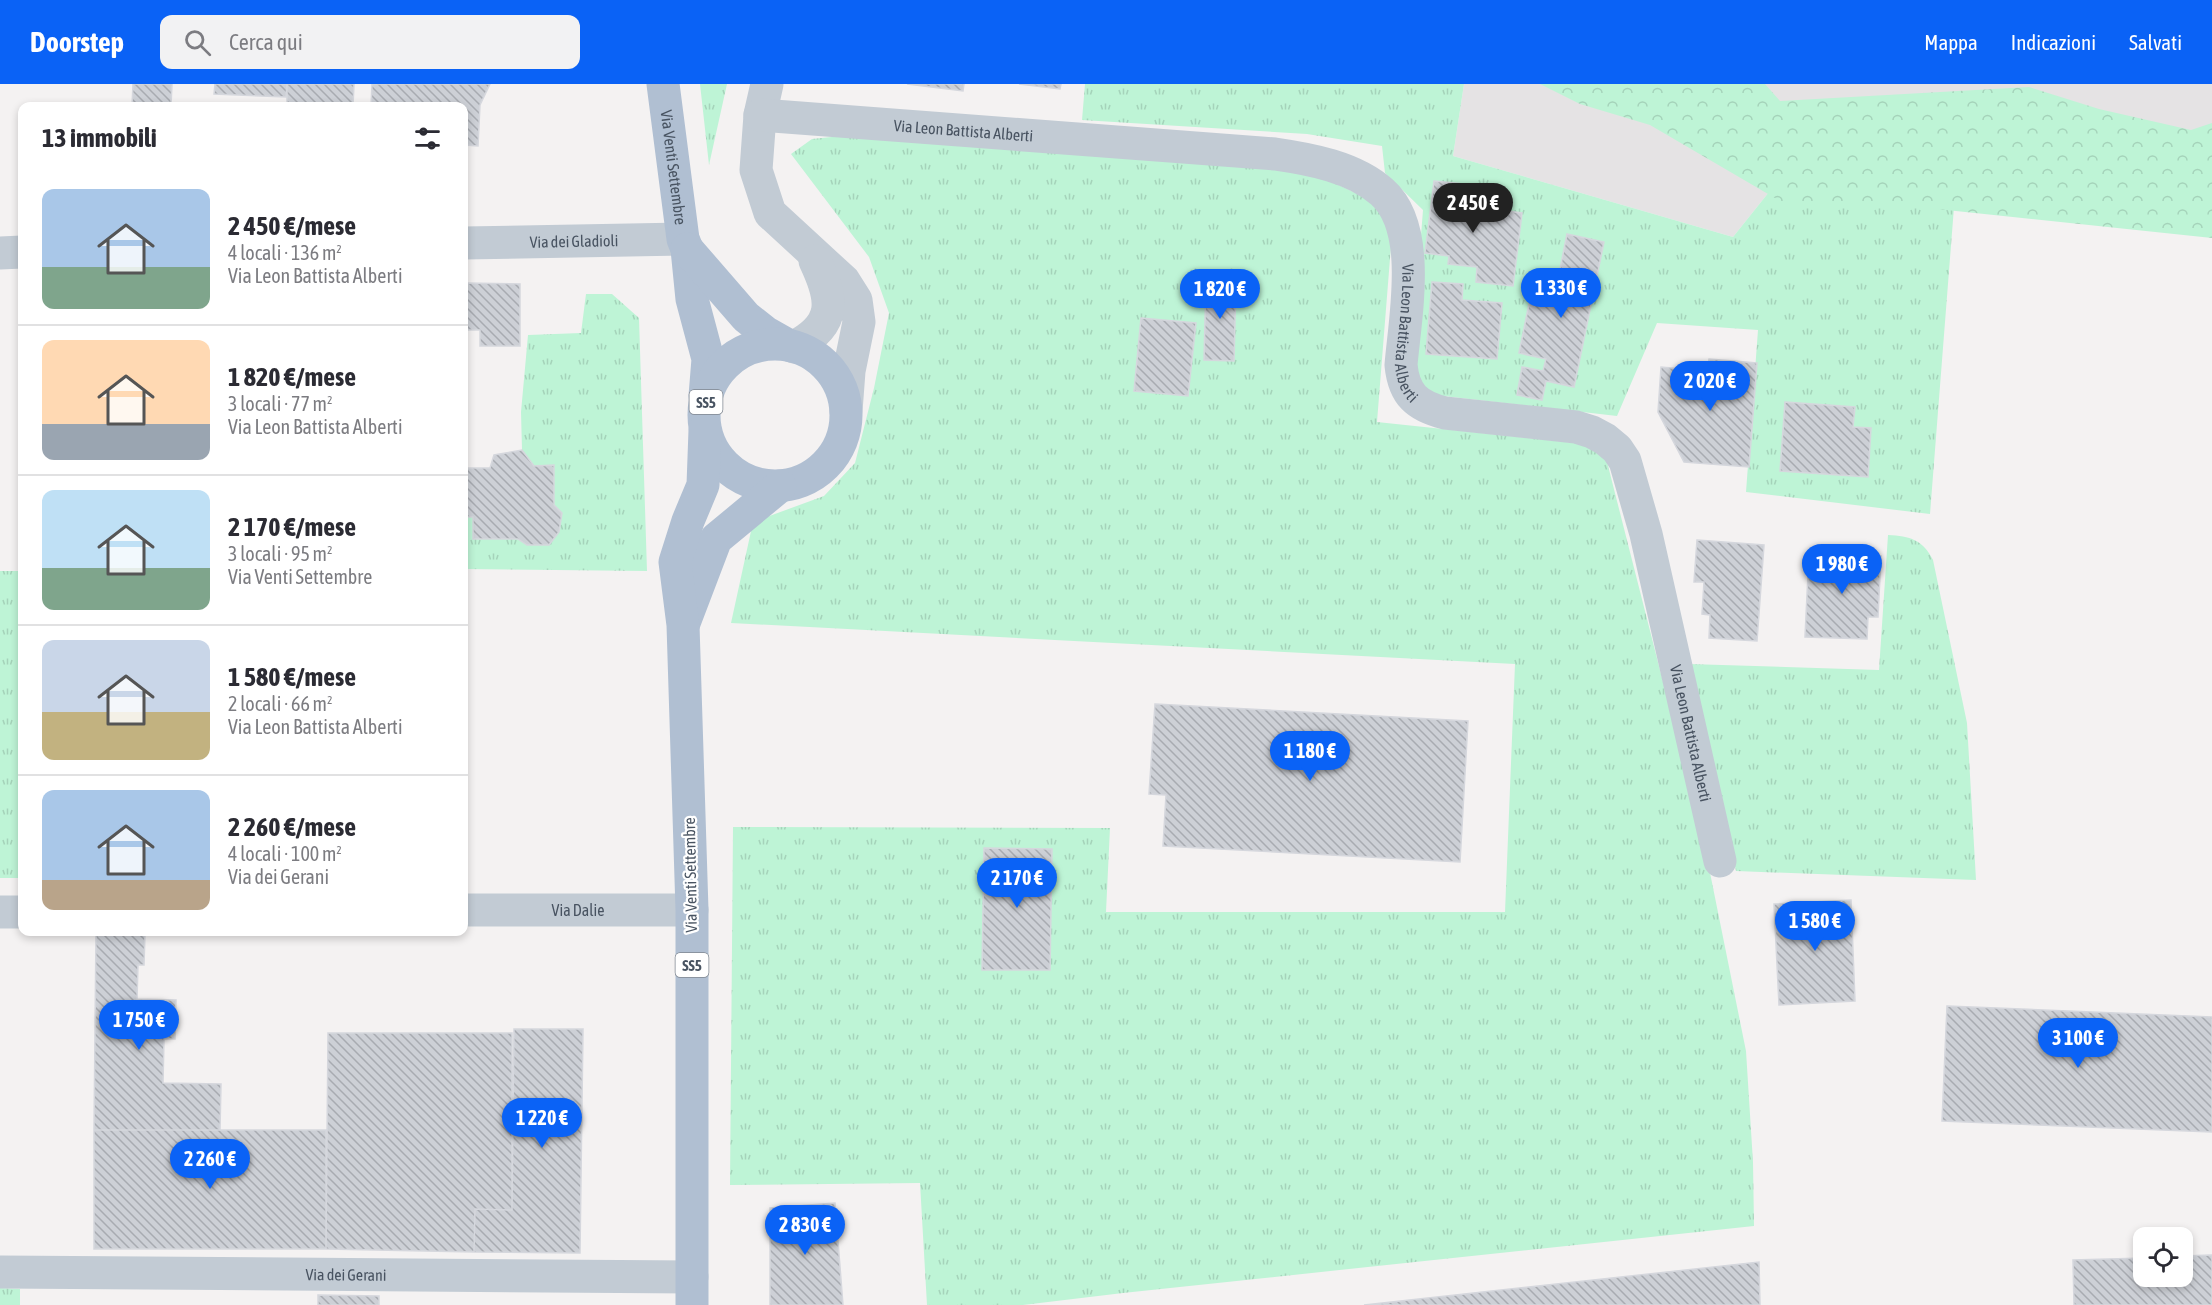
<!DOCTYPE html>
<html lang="it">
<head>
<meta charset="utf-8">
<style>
  body { margin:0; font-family:"Asap Condensed",sans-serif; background:#f2f2f3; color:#2b2b33; height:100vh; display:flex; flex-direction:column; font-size:22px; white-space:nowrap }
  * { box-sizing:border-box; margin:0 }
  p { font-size:20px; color:#7c7c81 }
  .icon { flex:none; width:33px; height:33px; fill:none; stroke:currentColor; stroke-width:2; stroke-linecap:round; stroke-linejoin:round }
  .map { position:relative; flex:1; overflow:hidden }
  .side { position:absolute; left:18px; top:18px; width:450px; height:834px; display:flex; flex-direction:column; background:#fff; border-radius:12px; box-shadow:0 3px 9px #0003 }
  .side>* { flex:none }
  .controls { position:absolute; left:2133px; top:1143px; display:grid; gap:12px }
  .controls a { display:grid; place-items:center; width:60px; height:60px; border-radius:12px; background:#fff; box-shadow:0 3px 9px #0003; font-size:30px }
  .price { position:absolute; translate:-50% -51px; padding:0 14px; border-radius:21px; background:#0a62f6; color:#fff; font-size:20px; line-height:39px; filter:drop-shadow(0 2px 3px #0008) }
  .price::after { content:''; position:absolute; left:50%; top:36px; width:18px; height:14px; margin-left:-9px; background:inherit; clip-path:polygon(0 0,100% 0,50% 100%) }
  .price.selected { background:#222; color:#fff }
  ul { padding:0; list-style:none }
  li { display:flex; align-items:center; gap:18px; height:150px; padding:0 24px }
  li+li { border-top:2px solid #e1e1e2 }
  li span { display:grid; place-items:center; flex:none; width:168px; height:120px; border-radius:12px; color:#555 }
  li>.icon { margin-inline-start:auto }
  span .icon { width:72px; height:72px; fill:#fffc; stroke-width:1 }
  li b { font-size:26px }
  h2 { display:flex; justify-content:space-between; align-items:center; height:72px; padding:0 24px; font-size:26px }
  header { display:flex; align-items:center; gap:36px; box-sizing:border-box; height:84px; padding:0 30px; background:#0a62f6; color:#fff }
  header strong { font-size:28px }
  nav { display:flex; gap:33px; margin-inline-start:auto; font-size:21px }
  .search { width:420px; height:54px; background:#f2f2f3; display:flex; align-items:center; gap:15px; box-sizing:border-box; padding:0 21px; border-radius:12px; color:#7c7c81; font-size:22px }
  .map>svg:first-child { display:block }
</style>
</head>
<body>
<header>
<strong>Doorstep</strong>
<div class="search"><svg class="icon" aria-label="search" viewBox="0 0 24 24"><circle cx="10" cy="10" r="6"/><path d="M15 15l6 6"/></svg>Cerca qui</div>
<nav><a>Mappa</a><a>Indicazioni</a><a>Salvati</a></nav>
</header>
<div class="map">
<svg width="2212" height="1221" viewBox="0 0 2212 1221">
  <defs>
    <pattern id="grass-tufts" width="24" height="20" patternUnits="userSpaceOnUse" patternTransform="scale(1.5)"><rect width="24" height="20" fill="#bef4d6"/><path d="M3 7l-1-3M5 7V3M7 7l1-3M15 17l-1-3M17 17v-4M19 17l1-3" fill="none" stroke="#a5d3ba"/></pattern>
    <pattern id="forest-crowns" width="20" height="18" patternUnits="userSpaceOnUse" patternTransform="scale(1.5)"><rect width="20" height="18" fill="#bef4d6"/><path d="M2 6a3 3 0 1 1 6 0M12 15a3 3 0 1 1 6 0" fill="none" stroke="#a5d3ba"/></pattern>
    <pattern id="building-back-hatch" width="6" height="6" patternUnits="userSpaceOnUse" patternTransform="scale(1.5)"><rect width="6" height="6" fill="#cdd0d6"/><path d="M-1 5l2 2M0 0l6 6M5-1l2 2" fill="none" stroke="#a8abb1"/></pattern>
  </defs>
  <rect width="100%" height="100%" fill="#f4f2f2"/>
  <path fill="#e5e3e4" d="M1464,0h748v95l-435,3 -44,55 -280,-81z"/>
  <path fill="url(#grass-tufts)" d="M700,0h27l-18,81z
    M1085,0h379l-11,72 280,81 44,-55 181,-26 -28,358 -184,-22 12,-162 -101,-7 -40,93 -200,-23 -7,-17 13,-166 -38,-37 -3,-27 -75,-12 -225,-14z
    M841,52l467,34 66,32 19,19 -16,201 226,24 101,397 42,208 7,111 1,64 -631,67 -100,12h-96l-7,-122 -190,2 3,-358 377,1 -4,84h399l10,-248 -784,-41 22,-101 71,-26 31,-33 19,-75 15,-75 -20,-56 -78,-103 21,-15z
    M586,210h26l27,24 8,253 -183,-2v-52h9l1,22h44l9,6h22l10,-13 3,-19 -8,-8v-39h-20l-12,-16 -1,-38 7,-77 53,-2z
    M1888,451c22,1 35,5 45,25l34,163 9,157 -240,-9 -47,-207 190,6z
    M0,487h22v307h-22z
    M0,1204l20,1v16h-20z"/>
  <path fill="url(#forest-crowns)" d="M1540,0h225l15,17 249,-14 70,22 92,21 21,-7v115l-332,-35 -100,-2 -130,-76 -70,-21z"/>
  <path fill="url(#building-back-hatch)" stroke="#d5d7dd" stroke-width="1.5" d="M133,0h39l-1,22h-39z
    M215,0h72l-1,13 -72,-3z
    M287,0h67l-1,22 -66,-2z
    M372,0h118l-10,21 -2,41 -14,-1v-39h-93z
    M907,0h57l-1,7z
    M1019,0h42l-1,5z
    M1434,97l39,4 -3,21 52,7 -9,73 -37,-4 1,-15 -29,-3 1,-8 -24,-3z
    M1567,150l37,8 -30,145 -28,-6 -4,19 -25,-5 5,-28 21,4 3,-12 -27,-6 13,-64 23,5z
    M1206,196h30l-2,81 -30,-1z
    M1432,198l31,2 -1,16 40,3 -5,56 -71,-5z
    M464,199l56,1v62h-40v-16h-13v15h-3z
    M1141,234l55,5 -8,73 -54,-5z
    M1709,275l48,4 -8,104 -65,-5 -26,-50 3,-45 46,4z
    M1785,318l70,5 -2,20 18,1 -3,49 -88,-6z
    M522,366l12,16 20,-1v40l8,8 -3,19 -10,13h-22l-9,-6h-45v-22h-9v-49h26l4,-13z
    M1697,456l67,5 -7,96 -48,-3 1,-23 -8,-1 2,-32h-10z
    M1809,469l72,3 -3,61h-10l-1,22 -62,-2z
    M1155,620l313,17 -8,141 -297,-16 3,-51 -17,-1z
    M984,764l68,1 -2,121h-68z
    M1851,816l4,101 -76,4 -5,-101z
    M96,849l49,1 -1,31h-6l-1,34 39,1 -1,39h-11l-1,44 58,1 -1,46h-126z
    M1947,922l265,11v115l-270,-11z
    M514,945h69l-3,224 -106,-1 1,-43 37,1z
    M328,949h184v177l-37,-1 -1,43 -148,-3z
    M94,1046h232v119h-232z
    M835,1119l8,102h-73v-97z
    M2212,1171v50h-138l-1,-45 71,-2v18h38v-20z
    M1759,1178l1,43h-396z
    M318,1211l61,1v9h-61z"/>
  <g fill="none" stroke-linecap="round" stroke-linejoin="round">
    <g stroke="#c2cbd4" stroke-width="33">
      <path d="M767,0l-7,31 -4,55 14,43 74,68 12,19 3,22 -10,49 -3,40"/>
      <path id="s1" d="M760,31l515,39c35,5 79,13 107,38 41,36 23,125 19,173 3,30 16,41 44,48l131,14 16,5 13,7 12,10 8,12 21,73 74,327"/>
      <path id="s2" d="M464,159l219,-4"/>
      <path d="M0,169l22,-1"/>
      <path d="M794,263c44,-23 39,-48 21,-86"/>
      <path id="s3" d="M464,826h228"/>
      <path d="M0,828h22"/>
      <path id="s4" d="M0,1188l692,5"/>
    </g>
    <g stroke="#b0bfd2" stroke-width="33">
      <path id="s5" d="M663,0l20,155 4,10 5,50 16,60 -3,37"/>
      <path d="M687,165l59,68 19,15 23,13"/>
      <circle cx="775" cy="331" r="71"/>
      <path d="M684,539l32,-84 64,-53"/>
      <path d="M692,1221v-395l-9,-285 -8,-63 13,-41 15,-36 2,-55"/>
    </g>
  </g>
  <g text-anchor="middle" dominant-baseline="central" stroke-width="4.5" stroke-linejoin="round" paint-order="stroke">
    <g fill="#fff" stroke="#7f8790" stroke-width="1.5">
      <rect x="689.5" y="306" width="33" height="24" rx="4.5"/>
      <rect x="675.5" y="869" width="33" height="24" rx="4.5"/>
    </g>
    <g font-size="15" font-weight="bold" fill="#485361">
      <text x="706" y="318">SS5</text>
      <text x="692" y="881">SS5</text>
    </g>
    <g font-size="16" fill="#485361" stroke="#fff">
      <text stroke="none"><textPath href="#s1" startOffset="204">Via Leon Battista Alberti</textPath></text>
      <text stroke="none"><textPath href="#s5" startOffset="84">Via Venti Settembre</textPath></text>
      <text stroke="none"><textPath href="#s2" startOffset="110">Via dei Gladioli</textPath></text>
      <text stroke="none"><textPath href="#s1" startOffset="780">Via Leon Battista Alberti</textPath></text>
      <text stroke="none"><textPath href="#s1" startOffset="1356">Via Leon Battista Alberti</textPath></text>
      <text transform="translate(690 791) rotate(-91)">Via Venti Settembre</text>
      <text stroke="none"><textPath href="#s3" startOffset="114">Via Dalie</textPath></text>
      <text stroke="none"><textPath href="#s4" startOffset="346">Via dei Gerani</textPath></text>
    </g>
  </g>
</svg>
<div class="controls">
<a><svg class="icon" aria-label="locate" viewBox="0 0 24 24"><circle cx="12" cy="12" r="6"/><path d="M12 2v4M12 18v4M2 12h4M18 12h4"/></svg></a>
</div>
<b class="price selected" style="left:1473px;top:150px">2 450 €</b>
<b class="price" style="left:1561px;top:235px">1 330 €</b>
<b class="price" style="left:1220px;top:236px">1 820 €</b>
<b class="price" style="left:1710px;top:328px">2 020 €</b>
<b class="price" style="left:1842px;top:511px">1 980 €</b>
<b class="price" style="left:1310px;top:698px">1 180 €</b>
<b class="price" style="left:1017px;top:825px">2 170 €</b>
<b class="price" style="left:1815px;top:868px">1 580 €</b>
<b class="price" style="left:139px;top:967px">1 750 €</b>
<b class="price" style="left:2078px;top:985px">3 100 €</b>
<b class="price" style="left:542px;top:1065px">1 220 €</b>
<b class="price" style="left:210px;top:1106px">2 260 €</b>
<b class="price" style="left:805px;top:1172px">2 830 €</b>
<section class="side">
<h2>13 immobili<svg class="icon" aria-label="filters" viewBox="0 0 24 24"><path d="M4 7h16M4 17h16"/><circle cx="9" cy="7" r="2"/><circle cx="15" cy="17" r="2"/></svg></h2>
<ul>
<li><span style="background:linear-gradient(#a9c7e8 65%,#7fa58c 0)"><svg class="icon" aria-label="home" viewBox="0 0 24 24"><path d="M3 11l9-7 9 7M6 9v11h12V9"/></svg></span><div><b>2 450 €/mese</b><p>4 locali · 136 m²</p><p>Via Leon Battista Alberti</p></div></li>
<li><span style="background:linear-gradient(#ffd9b3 70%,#9aa5b1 0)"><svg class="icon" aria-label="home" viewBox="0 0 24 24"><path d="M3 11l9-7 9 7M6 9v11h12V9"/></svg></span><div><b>1 820 €/mese</b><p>3 locali · 77 m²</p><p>Via Leon Battista Alberti</p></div></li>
<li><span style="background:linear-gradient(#bfe0f5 65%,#7fa58c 0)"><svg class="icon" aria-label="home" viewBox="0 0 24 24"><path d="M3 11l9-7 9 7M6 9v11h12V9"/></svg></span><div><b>2 170 €/mese</b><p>3 locali · 95 m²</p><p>Via Venti Settembre</p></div></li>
<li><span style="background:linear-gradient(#c9d6e8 60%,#c2b280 0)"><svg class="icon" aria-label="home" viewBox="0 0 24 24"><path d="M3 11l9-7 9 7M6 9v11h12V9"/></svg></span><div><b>1 580 €/mese</b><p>2 locali · 66 m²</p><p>Via Leon Battista Alberti</p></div></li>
<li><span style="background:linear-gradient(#a9c7e8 75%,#b9a48a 0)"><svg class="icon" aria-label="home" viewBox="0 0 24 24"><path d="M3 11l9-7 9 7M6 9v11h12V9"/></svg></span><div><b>2 260 €/mese</b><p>4 locali · 100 m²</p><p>Via dei Gerani</p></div></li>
</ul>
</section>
</div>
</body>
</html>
